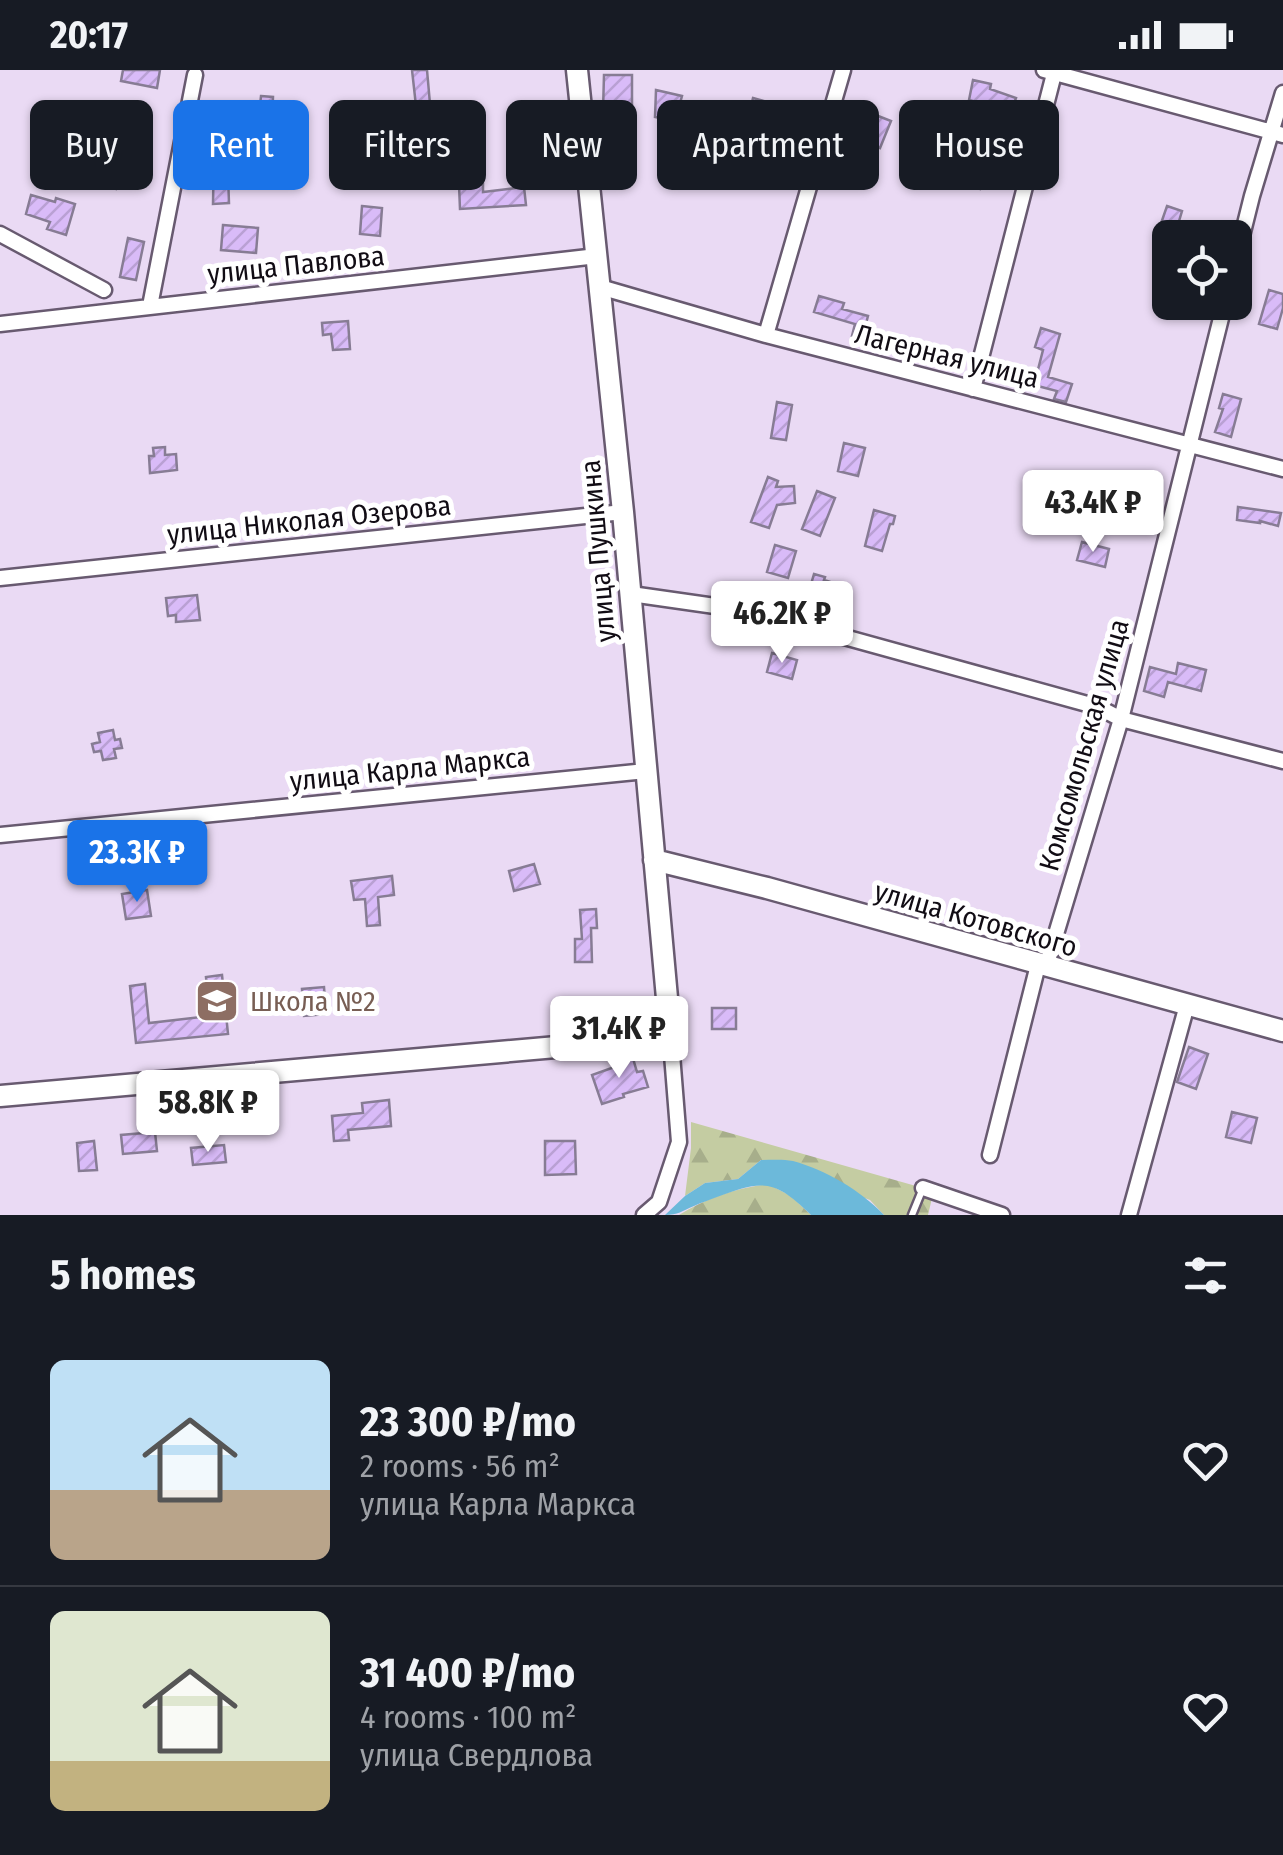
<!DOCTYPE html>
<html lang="en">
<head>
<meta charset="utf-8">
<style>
  body { margin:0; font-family:"Fira Sans Condensed",sans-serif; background:#242831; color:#f1f3f6; height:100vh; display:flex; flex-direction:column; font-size:38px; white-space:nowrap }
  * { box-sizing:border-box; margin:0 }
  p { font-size:32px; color:#9ea1a6 }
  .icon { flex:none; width:55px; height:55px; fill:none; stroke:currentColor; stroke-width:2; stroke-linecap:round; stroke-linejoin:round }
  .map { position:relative; height:1145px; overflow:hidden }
  .drawer { display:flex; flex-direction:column; background:#171b24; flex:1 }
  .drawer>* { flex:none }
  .banner { position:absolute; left:30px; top:30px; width:1225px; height:90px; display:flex; gap:20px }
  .fabs { position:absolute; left:1152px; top:150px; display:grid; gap:20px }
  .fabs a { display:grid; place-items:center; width:100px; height:100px; border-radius:15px; background:#171b24; box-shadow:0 2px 8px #0004; font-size:50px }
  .price { position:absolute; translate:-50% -85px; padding:0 22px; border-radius:10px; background:#fff; color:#222; font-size:32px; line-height:65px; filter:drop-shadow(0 2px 5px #0008) }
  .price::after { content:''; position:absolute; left:50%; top:60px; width:30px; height:22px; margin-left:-15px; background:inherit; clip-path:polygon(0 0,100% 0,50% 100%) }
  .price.active { background:#1a73e8; color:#fff }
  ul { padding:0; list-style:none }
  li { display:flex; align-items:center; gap:30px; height:250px; padding:0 50px }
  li+li { border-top:2px solid #363941 }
  li span { display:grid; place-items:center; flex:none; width:280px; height:200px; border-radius:15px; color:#555 }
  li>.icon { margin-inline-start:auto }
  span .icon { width:120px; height:120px; fill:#fffc; stroke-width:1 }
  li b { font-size:42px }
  h2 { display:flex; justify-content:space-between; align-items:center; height:120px; padding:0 50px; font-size:42px }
  .tag { padding:0 35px; border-radius:15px; background:#171b24; box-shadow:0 2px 8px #0004; font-size:35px; line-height:90px }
  .tag.active { background:#1a73e8; color:#fff }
  .status { display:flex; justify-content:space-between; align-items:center; height:70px; padding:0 50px; background:#171b24; direction:ltr }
  .status svg { height:28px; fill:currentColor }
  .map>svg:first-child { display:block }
</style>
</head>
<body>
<div class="status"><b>20:17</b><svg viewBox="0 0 49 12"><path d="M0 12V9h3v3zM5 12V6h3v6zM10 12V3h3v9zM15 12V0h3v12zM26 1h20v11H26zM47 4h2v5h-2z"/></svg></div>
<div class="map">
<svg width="1283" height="1145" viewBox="0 0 1283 1145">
  <defs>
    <pattern id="forest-firs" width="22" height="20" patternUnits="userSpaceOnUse" patternTransform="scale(2.5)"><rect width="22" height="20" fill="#c4cca2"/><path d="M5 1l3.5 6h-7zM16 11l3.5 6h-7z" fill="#a7ae8b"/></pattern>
    <pattern id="building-hatch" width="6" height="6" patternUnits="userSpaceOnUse" patternTransform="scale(2.5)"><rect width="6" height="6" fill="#d9bbf8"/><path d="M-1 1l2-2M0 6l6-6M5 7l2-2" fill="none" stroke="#b9a0d4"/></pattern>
  </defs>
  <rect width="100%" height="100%" fill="#eadaf4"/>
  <path fill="url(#forest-firs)" d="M691,1052l232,66 10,6 -5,21h-44l-14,-15 -109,-40 -23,19 -33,4 -20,13 6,-48z
    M768,1114l23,12 20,19h-132c27,-17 58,-27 89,-31z"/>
  <path fill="#6cb9da" d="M761,1090c10,0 22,-1 32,1 33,9 67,29 91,54h-73c-36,-35 -47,-36 -94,-18 -7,3 -15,5 -23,9 -12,5 -16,9 -29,9l20,-19 20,-13 33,-4z"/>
  <path fill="url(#building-hatch)" stroke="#877c94" stroke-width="2.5" d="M123,0h37l-3,18 -36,-7z
    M412,0h15l3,34 -14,2z
    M604,5h28v36h-29z
    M973,10l18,4 -1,5 26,9 -5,14 -42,-12z
    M656,20l26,6 -7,25 -20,-4z
    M261,26l12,1 -1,24h4l-1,23h-19z
    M753,28l37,10 -7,28 -37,-9z
    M873,44l18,7 -11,27 -18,-8z
    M367,57l19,2 -3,27 -18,-1z
    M970,76l20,5 -10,38 -28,-8v3l-22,-7 4,-13 33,10 5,-18 -4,-1z
    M214,82l26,1 1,22 -13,-1 1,29 -16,1z
    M95,88l29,10 -8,21 -29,-9z
    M483,114v8l41,-5 2,18 -66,4 -1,-24z
    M31,125l24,7 1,-4 19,6 -9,31 -19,-6 3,-7 -24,-8z
    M362,136l20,2 -2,28 -20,-2z
    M1167,136l15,5 -8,27 -4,1 -13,-4z
    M223,155l35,3 -2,25 -35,-3z
    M128,168l16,4 -8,38 -16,-3z
    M1269,220l14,4v14l-6,21 -18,-5z
    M819,226l25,7 -2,6 26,7 -6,23 -10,-3 3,-12 -41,-12z
    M348,251l2,28 -17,1 -2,-16 -8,1 -1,-12z
    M1041,258l19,6 -12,43 24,7 -6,18 -12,-3 3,-8 -23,-6 9,-35 -8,-3z
    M1223,324l18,5 -10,38 -16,-5 8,-23 -4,-1z
    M777,332l15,3 -6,35 -15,-2z
    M844,373l21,5 -7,28 -20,-5z
    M165,377v8l11,-1 1,16 -27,3 -1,-17h5l-1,-8z
    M768,407l10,4 -2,6 18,-1 1,17 -18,2 -8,23 -18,-6z
    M817,421l18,7 -15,38 -18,-7z
    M1238,437l43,6 -3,13 -18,-5v2l-23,-3z
    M874,440l21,6 -2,8h-3l-8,27 -17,-5z
    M1082,472l27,7 -4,18 -28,-7z
    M775,475l21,6 -8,27 -21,-6z
    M814,504l11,3 -1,3 22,7 -4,13 -22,-7 -2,8 -11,-3z
    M197,525l3,25 -24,2v-7l-8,1 -2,-18z
    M772,583l25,7 -5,19 -25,-7z
    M1178,593l28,7 -5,21 -33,-9 -4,15 -20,-6 6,-24 26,7z
    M113,660l2,10 5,-1 2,9 -8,1 2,9 -13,2 -2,-9 -7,1 -2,-8 8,-2 -2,-9z
    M534,794l6,20 -26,7 -5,-20z
    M392,806l2,19 -16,2 2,28 -13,1 -2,-27 -11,1 -3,-19z
    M147,820l4,26 -25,3 -4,-25z
    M596,839l1,19h-6l1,34h-17v-23h7l-2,-29z
    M222,905l6,59 -92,9 -6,-57 15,-2 4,39 61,-7 -4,-39z
    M324,917l2,27 -22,2 -2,-27z
    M712,938h24v21h-24z
    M1189,977l19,7 -12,35 -19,-7z
    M632,985l5,17 6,-1 5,16 -25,7 1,3 -22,7 -10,-29 31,-11 -2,-6z
    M389,1030l2,26 -43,4 1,10 -15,1 -2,-25 31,-3 -1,-10z
    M1232,1042l25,6 -6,25 -25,-6z
    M155,1062l2,19 -34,3 -2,-19z
    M94,1071l3,29 -18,1 -2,-28z
    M545,1071h30l1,33 -31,1z
    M224,1075l2,17 -33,3 -2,-17z"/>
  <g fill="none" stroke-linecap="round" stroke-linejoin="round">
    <g stroke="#685a70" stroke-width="11">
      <path id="lane" d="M912,1145l11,-27"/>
    </g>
    <g stroke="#685a70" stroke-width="19">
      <path id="street" d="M1044,0l239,65
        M0,164l104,56
        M1235,194l17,-68 31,-103
        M600,217l166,48 517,134
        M150,236l45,-231
        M0,254l597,-68
        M766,265l77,-265
        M973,319l82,-319
        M0,508l623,-66
        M631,524l119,17 348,96 23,12 162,42
        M0,765l646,-64
        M1046,897l75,-248 104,-417
        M990,1085l48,-190
        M923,1118l79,27
        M644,1145l15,-13 20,-60 -8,-100 -9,-14
        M1129,1145l58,-210"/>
    </g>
    <g stroke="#685a70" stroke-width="25">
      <path id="secondary" d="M654,790l113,28 516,143
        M0,1026l636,-56c28,-7 29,-14 31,-42l-44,-486 -46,-442"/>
    </g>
    <use href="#lane" stroke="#fff" stroke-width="6"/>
    <use href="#street" stroke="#fff" stroke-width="14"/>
    <use href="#secondary" stroke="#fff" stroke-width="20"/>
  </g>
  <defs>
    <g id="school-square" transform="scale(2.25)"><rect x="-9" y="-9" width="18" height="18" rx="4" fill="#8d6e63" stroke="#fff"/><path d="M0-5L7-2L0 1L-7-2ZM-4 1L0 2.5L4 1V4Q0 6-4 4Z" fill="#fff"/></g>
  </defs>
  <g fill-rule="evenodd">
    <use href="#school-square" x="217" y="931"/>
  </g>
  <g text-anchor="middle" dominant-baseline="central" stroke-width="10" stroke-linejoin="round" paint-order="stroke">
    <g font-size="28" fill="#110c14" stroke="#fff">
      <text transform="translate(296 195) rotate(-6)">улица Павлова</text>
      <text transform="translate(947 286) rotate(14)">Лагерная улица</text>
      <text transform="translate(309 450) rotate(-6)">улица Николая Озерова</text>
      <text transform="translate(598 481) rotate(-95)">улица Пушкина</text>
      <text transform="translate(1084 675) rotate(-74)">Комсомольская улица</text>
      <text transform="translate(410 699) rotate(-6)">улица Карла Маркса</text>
      <text transform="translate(976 849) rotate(16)">улица Котовского</text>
    </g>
    <g font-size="28" fill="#785e54" stroke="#fff" text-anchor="start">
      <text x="250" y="931">Школа №2</text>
    </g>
  </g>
</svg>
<div class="fabs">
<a><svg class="icon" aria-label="locate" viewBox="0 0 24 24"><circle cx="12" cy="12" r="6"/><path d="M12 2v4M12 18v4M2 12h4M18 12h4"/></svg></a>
</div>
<b class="price" style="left:1093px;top:485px">43.4K ₽</b>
<b class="price" style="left:782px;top:596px">46.2K ₽</b>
<b class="price active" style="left:137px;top:835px">23.3K ₽</b>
<b class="price" style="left:619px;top:1011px">31.4K ₽</b>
<b class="price" style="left:208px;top:1085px">58.8K ₽</b>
<div class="banner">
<a class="tag">Buy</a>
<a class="tag active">Rent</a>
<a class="tag">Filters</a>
<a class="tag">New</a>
<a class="tag">Apartment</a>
<a class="tag">House</a>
</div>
</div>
<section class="drawer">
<h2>5 homes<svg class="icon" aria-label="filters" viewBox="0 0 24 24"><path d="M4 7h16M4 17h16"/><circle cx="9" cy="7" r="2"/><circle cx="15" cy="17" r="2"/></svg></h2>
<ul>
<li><span style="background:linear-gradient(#bfe0f5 65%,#b9a48a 0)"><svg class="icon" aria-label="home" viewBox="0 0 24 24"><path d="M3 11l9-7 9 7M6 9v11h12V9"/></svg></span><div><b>23 300 ₽/mo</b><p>2 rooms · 56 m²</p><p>улица Карла Маркса</p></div><svg class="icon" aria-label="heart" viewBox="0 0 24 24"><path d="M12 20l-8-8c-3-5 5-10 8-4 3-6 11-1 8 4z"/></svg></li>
<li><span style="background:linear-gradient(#dfe7d0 75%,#c2b280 0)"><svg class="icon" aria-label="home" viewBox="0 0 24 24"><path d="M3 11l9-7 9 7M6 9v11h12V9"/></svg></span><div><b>31 400 ₽/mo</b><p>4 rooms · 100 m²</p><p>улица Свердлова</p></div><svg class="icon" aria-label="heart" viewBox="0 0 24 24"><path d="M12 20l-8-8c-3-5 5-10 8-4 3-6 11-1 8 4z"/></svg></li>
</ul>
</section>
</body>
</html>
